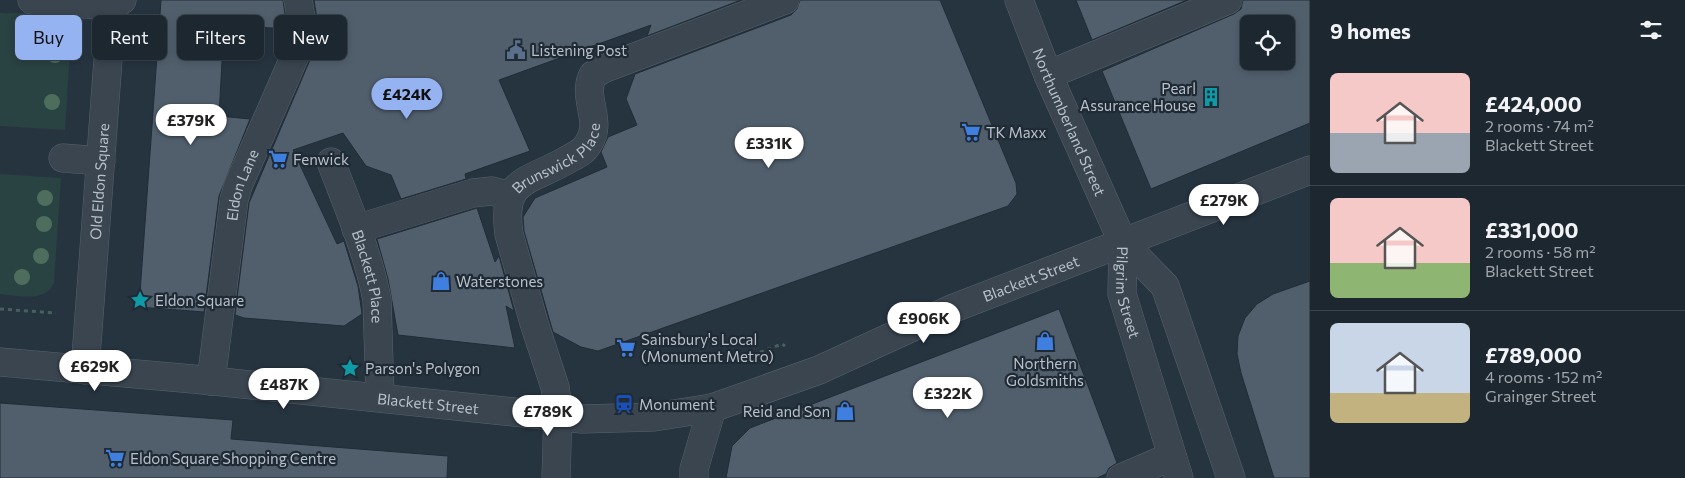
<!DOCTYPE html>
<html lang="en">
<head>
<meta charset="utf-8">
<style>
  body { margin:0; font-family:Commissioner,sans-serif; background:#29333c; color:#f1f3f6; height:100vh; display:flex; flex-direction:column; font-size:19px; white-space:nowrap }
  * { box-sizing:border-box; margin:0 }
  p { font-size:16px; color:#a0a5ab }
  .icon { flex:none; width:28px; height:28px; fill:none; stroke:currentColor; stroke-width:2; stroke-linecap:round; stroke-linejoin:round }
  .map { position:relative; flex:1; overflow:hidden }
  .side { display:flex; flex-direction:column; background:#1c2730; width:375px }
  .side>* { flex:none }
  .guide { position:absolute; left:15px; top:15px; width:475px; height:45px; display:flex; gap:10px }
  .controls { position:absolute; left:1240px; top:15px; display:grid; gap:10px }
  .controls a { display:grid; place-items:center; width:55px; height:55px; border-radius:8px; background:#1c2730; box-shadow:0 2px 8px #0003,0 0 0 1px #3a444c; font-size:25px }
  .price { position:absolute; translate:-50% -42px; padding:0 11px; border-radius:18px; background:#fff; color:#222; font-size:16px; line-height:32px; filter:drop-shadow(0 1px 2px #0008) }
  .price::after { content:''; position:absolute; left:50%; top:30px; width:15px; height:11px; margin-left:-8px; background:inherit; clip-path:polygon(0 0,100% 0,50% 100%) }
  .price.on { background:#95b2f1; color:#111 }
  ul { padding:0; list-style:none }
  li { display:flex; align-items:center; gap:15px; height:125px; padding:0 20px }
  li+li { border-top:1px solid #3a444c }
  li span { display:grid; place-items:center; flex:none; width:140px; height:100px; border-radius:8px; color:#555 }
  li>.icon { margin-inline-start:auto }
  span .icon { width:60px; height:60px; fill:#fffc; stroke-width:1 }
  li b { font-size:21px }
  h2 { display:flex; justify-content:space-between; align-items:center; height:60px; padding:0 20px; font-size:21px }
  .tag { padding:0 18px; border-radius:8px; background:#1c2730; box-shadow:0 2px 8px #0003,0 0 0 1px #3a444c; font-size:18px; line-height:45px }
  .tag.on { background:#95b2f1; color:#111 }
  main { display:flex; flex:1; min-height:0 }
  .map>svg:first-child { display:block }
</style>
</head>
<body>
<main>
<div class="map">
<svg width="1310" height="478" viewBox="0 0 1310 478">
  <rect width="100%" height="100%" fill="#263440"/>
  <path fill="#294242" d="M0,13c22,1 65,-5 71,21l-6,96 -65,-4z
    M0,174l61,4 -7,105c-9,20 -35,13 -54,11z"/>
  <path fill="#515f6d" stroke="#212c37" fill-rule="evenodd" d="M161,0h122l4,29 -63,-4 -5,91 31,3 -31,77 -15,116 -65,-5z
    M314,0h427l-94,36 4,-11 -152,55 31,71 -65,23 1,5 -65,20 -10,-24 -25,-9 -23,-33 -50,17 44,94 7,-3 14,45 4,28 -18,12 -100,-8 -9,-3 14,-112 69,-162 1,-9z
    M800,0h140l76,183 1,11 -9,12 -410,145 -17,-4 -28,-15 -29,-101 -1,-14 12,-19 72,-31 -6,-15 7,-15 29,-12 -11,-26 9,-25 156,-59 6,-6z
    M1076,0h111l-95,40z
    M1243,0h67v123l-159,66 -49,-118 132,-57 7,-5zM1249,24h37v37h-37z
    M477,208l18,54 4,-6 15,55 -8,-5 9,42 -117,-13 -10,-56 -11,-40z
    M1310,281v197h-36l-33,-105 -4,-19 1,-18 7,-18 12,-14 16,-10z
    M1059,309l58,154 -8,5 -3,6 -9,4h-371l6,-32 18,-18z
    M0,403l233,17 -2,19 217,17 -1,22h-447z"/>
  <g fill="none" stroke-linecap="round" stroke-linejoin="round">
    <g stroke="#58636d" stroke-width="29">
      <g id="minor">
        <path d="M32,0l80,6"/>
        <path id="s1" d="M1019,0l29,75 75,168 42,43 66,192"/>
        <path d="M1048,75l180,-75"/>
        <path d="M63,158l38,3"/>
        <path id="s2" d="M331,162c17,45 37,90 46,138l3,97"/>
        <path d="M356,229l117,-36 19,-2 18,5"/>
        <path id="s3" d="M1123,243l-1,51 57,184"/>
        <path id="s4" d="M0,362l193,17 389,40 72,-2 58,-9 107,-38 135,-62 356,-138"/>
        <path id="s5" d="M85,370l27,-364 10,-6"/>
        <path id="s6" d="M211,381l23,-181 4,-14 66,-151 -6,-35"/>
        <path id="s7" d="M556,478l2,-68 -3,-23 -21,-64 -25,-89c-8,-56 18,-51 58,-74 7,-4 17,-8 21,-16 16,-23 -7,-46 5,-69l10,-6 182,-69"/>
        <path d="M694,478v-9l18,-61"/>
        <path d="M1121,478l51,-22"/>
      </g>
    </g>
    <path stroke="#485f60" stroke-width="3" stroke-dasharray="4 4" stroke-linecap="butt" d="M0,309l56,4
      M745,358l37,-14 3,2"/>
    <use href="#minor" stroke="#3a4550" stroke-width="28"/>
  </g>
  <g fill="#4e6d5d">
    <circle cx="26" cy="24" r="8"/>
    <circle cx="57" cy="26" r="8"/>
    <circle cx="55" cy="55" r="8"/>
    <circle cx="52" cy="102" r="8"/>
    <circle cx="45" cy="198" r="8"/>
    <circle cx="44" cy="224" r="8"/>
    <circle cx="41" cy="256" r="8"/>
    <circle cx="22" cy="277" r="8"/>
  </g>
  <defs>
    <g id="civic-bare" transform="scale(1.5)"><path d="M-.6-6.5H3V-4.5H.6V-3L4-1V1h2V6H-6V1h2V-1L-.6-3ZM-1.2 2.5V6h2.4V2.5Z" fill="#5c6f8a" stroke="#1f2a35" stroke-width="2.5" paint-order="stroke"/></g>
    <g id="building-bare" transform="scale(1.5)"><path d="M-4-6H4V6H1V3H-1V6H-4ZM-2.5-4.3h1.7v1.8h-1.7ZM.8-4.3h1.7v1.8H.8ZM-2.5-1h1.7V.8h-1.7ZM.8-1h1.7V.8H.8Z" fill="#0f9aa8" stroke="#1f2a35" stroke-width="2.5" paint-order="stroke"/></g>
    <g id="supermarket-bare" transform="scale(1.5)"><path d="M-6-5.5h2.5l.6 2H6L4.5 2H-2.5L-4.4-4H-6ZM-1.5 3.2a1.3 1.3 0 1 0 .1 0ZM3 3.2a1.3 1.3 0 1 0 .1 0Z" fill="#3f7fe0" stroke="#1f2a35" stroke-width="2.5" paint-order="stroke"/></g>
    <g id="shop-bare" transform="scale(1.5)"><path d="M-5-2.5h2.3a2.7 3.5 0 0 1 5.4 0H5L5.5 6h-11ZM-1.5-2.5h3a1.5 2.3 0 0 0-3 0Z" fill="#3f7fe0" stroke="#1f2a35" stroke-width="2.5" paint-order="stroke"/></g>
    <g id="sight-bare" transform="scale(1.5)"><path d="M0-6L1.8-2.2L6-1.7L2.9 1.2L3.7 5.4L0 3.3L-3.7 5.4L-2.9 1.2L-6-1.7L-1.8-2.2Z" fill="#0f9aa8" stroke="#1f2a35" stroke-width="2.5" paint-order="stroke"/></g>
    <g id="station-bare" transform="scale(1.5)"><path d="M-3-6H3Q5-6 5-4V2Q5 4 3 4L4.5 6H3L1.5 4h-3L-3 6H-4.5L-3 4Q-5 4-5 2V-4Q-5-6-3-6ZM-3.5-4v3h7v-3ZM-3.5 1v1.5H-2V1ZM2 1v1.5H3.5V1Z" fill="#1a4fb4" stroke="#1f2a35" stroke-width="2.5" paint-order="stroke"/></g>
  </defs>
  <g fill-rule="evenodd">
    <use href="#civic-bare" x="516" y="50"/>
    <use href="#building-bare" x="1211" y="97"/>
    <use href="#supermarket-bare" x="971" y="132"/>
    <use href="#supermarket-bare" x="278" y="159"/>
    <use href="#shop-bare" x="441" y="281"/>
    <use href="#sight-bare" x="140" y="300"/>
    <use href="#shop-bare" x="1045" y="341"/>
    <use href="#supermarket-bare" x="626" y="348"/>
    <use href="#sight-bare" x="350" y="368"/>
    <use href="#station-bare" x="624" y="404"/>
    <use href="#shop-bare" x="845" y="411"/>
    <use href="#supermarket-bare" x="115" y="458"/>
  </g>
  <g text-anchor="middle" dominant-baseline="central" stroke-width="4.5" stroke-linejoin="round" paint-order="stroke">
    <g font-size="15" fill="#b7c0ca" stroke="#1f2a35" text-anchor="start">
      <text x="531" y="50">Listening Post</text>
      <text x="1196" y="88" text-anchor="end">Pearl<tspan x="1196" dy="17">Assurance House</tspan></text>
      <text x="986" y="132">TK Maxx</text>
      <text x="293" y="159">Fenwick</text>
      <text x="456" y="281">Waterstones</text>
      <text x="155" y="300">Eldon Square</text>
      <text x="641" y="339">Sainsbury's Local<tspan x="641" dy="17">(Monument Metro)</tspan></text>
      <text x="1045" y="363" text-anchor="middle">Northern<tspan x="1045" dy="17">Goldsmiths</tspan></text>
      <text x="365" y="368">Parson's Polygon</text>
      <text x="639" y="404">Monument</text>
      <text x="830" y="411" text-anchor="end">Reid and Son</text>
      <text x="130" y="458">Eldon Square Shopping Centre</text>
    </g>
    <g font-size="15" fill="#b7c0ca" stroke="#1f2a35">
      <text stroke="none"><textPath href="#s1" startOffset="132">Northumberland Street</textPath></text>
      <text stroke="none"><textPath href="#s7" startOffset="351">Brunswick Place</textPath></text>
      <text stroke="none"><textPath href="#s5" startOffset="189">Old Eldon Square</textPath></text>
      <text stroke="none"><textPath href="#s6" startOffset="199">Eldon Lane</textPath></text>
      <text stroke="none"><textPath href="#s2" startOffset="121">Blackett Place</textPath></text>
      <text stroke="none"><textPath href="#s4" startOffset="1060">Blackett Street</textPath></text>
      <text stroke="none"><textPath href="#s3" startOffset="50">Pilgrim Street</textPath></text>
      <text stroke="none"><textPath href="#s4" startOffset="430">Blackett Street</textPath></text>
    </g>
  </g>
</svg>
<div class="controls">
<a><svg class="icon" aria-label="locate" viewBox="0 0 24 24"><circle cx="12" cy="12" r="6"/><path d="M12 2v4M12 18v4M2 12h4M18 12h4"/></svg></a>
</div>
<b class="price on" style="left:407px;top:120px">£424K</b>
<b class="price" style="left:191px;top:146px">£379K</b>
<b class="price" style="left:769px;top:169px">£331K</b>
<b class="price" style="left:1224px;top:226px">£279K</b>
<b class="price" style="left:924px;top:344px">£906K</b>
<b class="price" style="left:95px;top:392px">£629K</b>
<b class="price" style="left:284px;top:410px">£487K</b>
<b class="price" style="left:948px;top:419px">£322K</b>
<b class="price" style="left:548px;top:437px">£789K</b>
<div class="guide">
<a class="tag on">Buy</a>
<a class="tag">Rent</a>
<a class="tag">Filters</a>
<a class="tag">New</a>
</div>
</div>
<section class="side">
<h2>9 homes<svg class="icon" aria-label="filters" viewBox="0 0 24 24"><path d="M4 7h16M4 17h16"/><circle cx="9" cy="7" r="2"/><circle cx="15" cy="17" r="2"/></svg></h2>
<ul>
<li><span style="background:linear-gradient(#f6c9c9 60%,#9aa5b1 0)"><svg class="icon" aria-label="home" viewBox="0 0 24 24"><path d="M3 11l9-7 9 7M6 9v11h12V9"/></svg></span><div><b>£424,000</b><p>2 rooms · 74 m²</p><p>Blackett Street</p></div></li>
<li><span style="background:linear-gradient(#f6c9c9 65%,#8fb573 0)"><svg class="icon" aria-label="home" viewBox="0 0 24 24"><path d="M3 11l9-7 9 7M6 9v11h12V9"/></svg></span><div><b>£331,000</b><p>2 rooms · 58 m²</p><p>Blackett Street</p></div></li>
<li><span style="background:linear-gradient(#c9d6e8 70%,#c2b280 0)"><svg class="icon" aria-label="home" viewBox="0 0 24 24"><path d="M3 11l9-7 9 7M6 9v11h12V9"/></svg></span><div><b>£789,000</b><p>4 rooms · 152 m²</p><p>Grainger Street</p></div></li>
</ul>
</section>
</main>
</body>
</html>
